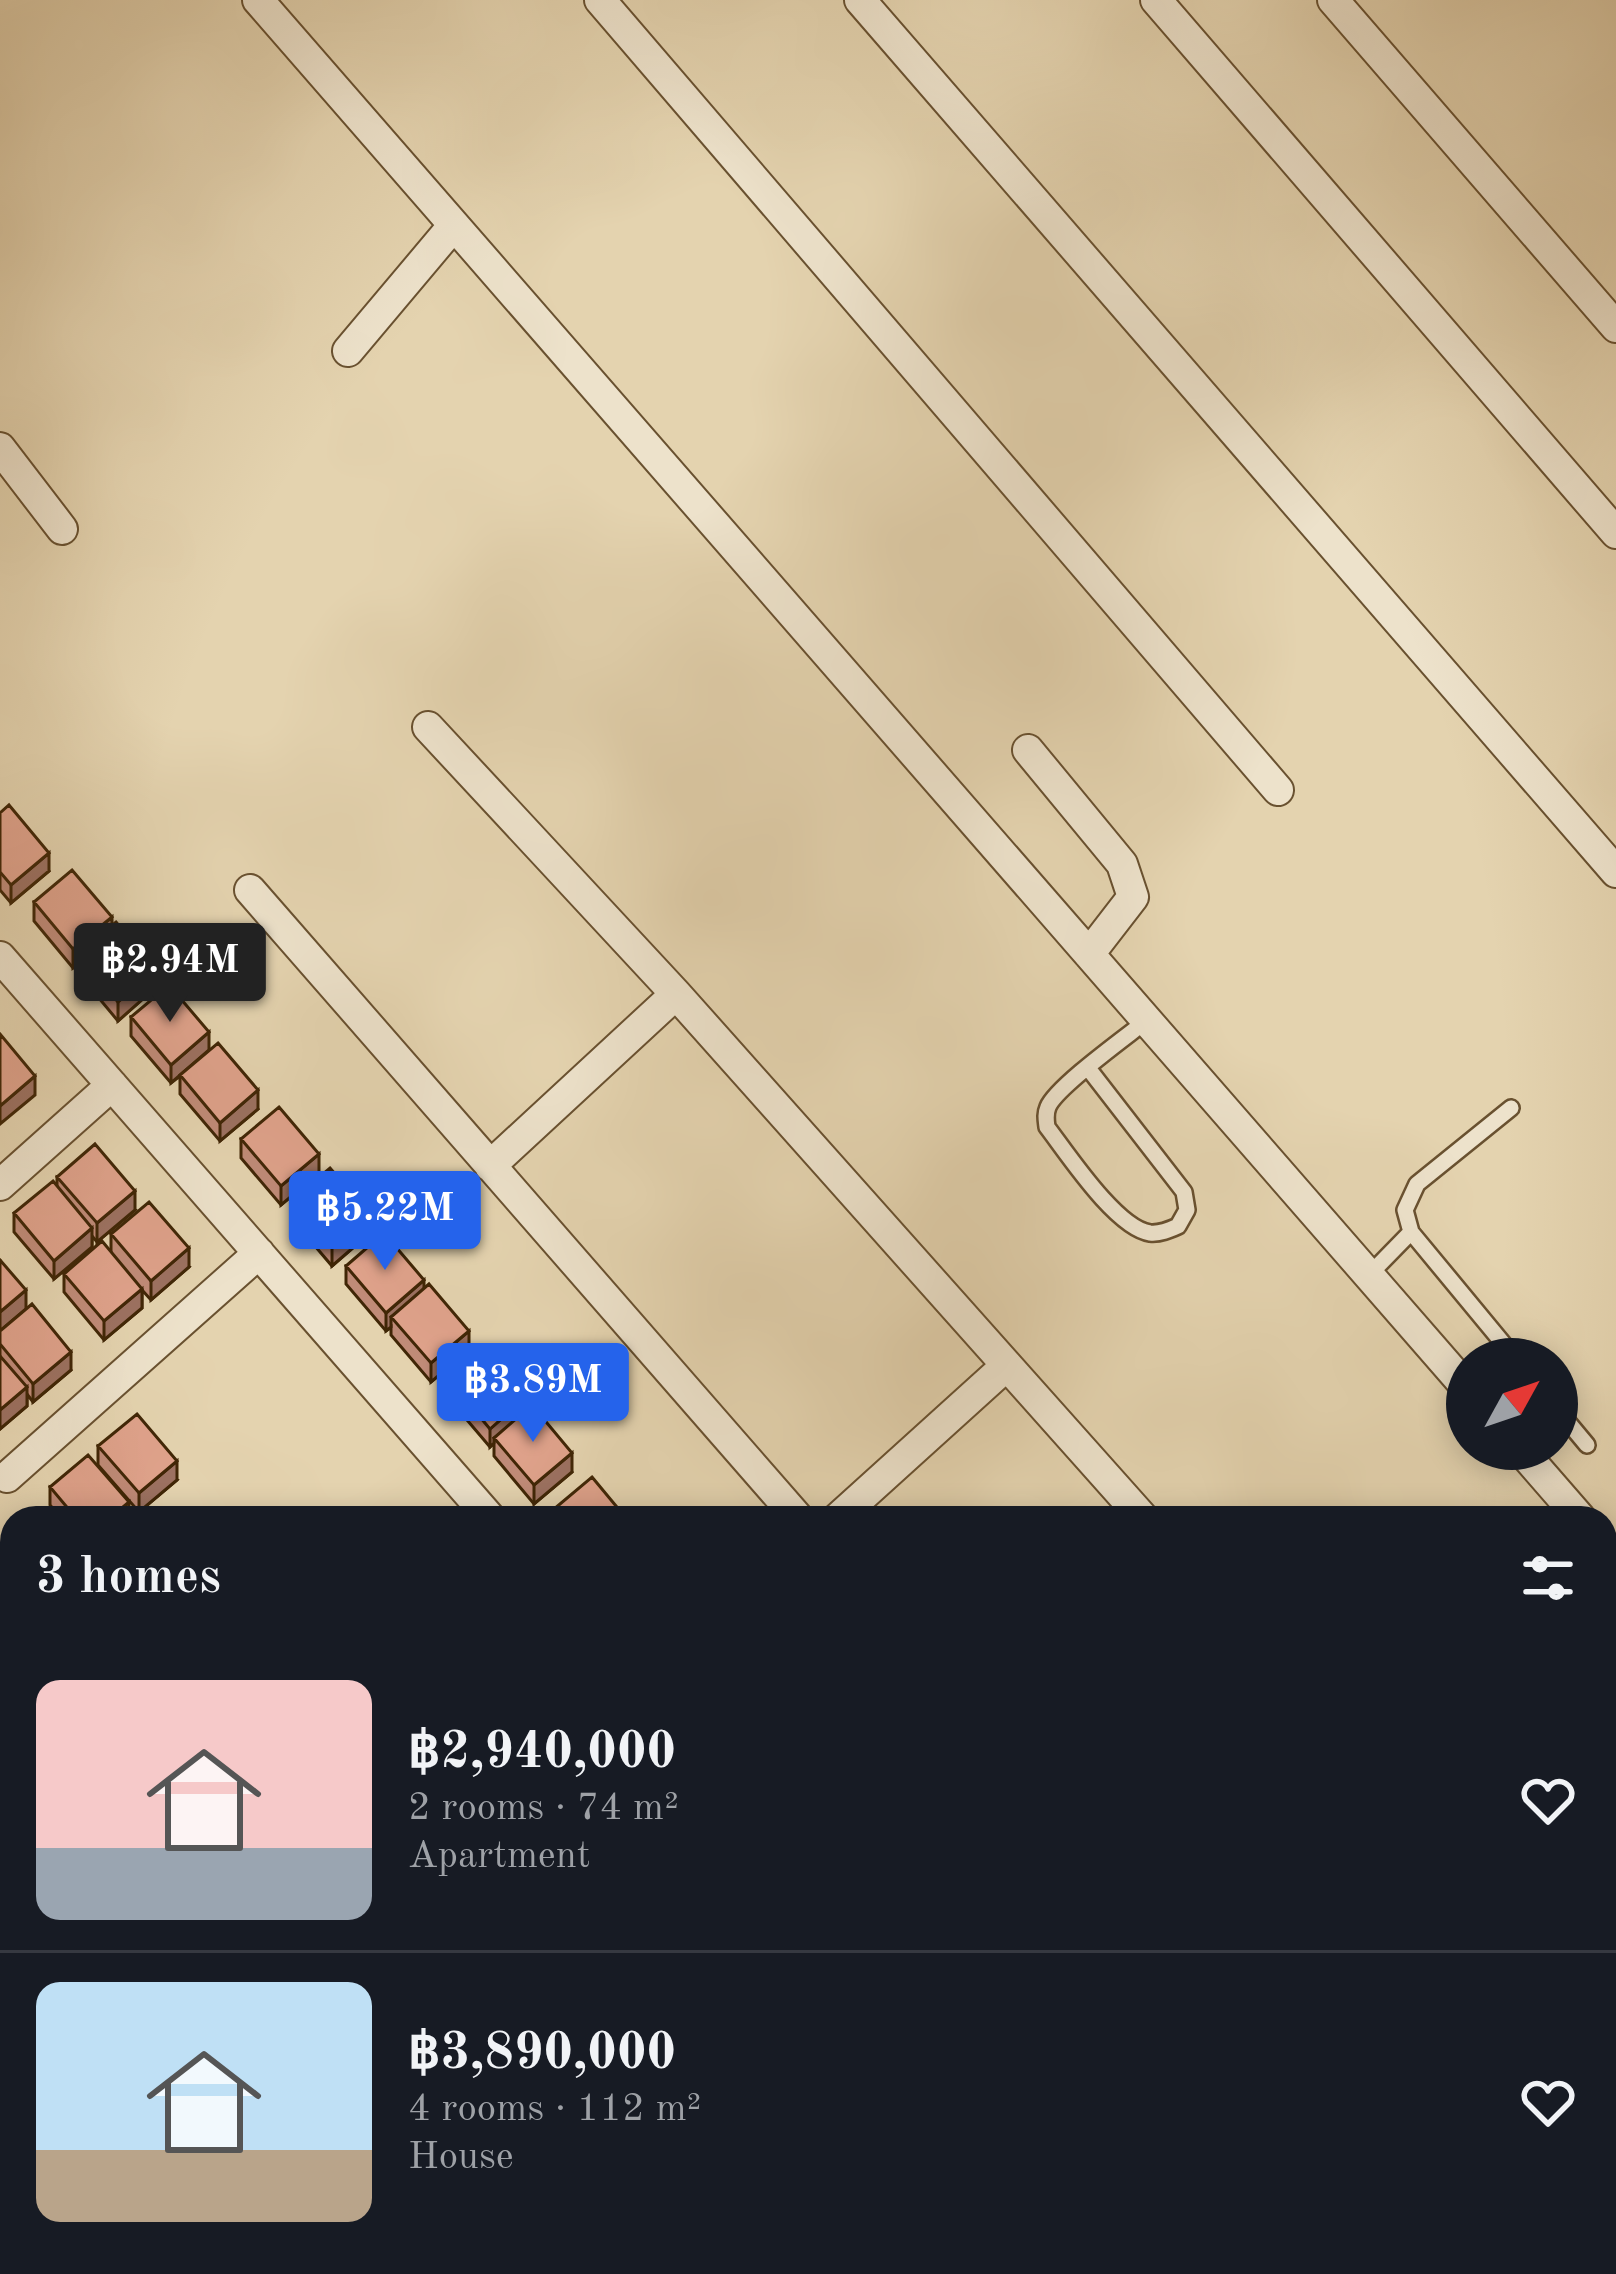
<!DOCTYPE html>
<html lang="en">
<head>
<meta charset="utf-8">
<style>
  body { margin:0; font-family:"Old Standard TT",serif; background:#242831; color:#f1f3f6; height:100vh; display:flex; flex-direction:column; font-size:45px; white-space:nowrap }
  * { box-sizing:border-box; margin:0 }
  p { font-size:39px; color:#9ea1a6 }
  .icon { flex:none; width:66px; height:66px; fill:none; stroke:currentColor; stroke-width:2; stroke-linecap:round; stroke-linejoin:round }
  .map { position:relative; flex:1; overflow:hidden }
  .details { position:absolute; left:0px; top:1506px; width:1617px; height:768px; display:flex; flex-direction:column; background:#171b24; border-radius:36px 36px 0 0; box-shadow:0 6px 30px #0003 }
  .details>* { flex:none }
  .needle { width:78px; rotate:50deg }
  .tools { position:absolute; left:1446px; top:1338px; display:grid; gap:24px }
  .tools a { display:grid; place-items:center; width:132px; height:132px; border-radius:50%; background:#171b24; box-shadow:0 6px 30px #0003; font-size:60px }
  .price { position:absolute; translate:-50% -102px; padding:0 27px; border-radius:12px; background:#2563eb; color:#fff; font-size:39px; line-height:78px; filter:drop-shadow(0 3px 6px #0008) }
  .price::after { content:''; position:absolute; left:50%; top:72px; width:36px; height:27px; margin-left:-18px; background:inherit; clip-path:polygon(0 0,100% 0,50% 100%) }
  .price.selected { background:#222; color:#fff }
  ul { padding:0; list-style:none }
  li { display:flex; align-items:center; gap:36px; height:300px; padding:0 36px }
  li+li { border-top:3px solid #363941 }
  li span { display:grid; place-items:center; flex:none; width:336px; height:240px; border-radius:24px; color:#555 }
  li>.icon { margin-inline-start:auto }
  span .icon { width:144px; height:144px; fill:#fffc; stroke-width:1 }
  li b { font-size:51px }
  h2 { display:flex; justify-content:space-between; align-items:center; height:144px; padding:0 36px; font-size:51px }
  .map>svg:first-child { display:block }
</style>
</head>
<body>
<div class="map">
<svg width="1616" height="2274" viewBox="0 0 1616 2274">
  <rect width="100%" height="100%" fill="#e4d3af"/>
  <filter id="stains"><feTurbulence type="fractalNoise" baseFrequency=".00167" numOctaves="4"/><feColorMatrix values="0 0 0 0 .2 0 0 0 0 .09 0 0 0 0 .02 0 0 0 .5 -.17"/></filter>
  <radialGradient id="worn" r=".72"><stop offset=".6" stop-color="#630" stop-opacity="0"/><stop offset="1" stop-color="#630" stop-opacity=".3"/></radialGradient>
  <path fill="#95b8ac" stroke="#737e6a" stroke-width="3" d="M0,1585l12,14v253l-12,-14z
    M373,2262h203l10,12h-202z"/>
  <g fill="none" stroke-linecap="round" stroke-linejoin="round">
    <g stroke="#695130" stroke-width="20">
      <path id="lane" d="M1088,1068l96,124 3,18 -9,16c-9,4 -18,8 -28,7 -34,-5 -83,-80 -103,-106 -1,-8 -2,-13 1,-20 8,-20 78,-70 98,-86
        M1511,1108l-94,76 -12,26 6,22 105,127
        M1369,1275l42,-43
        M1557,1409l30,36"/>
    </g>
    <g stroke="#695130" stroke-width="34">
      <path id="street" d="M258,0l1209,1388
        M600,0l678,790
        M860,0l756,872
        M1156,0l460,533
        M1333,0l283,327
        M348,351l106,-126
        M0,448l62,81
        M428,727l248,267 467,524
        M1028,750l94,114 11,33 -44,57
        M250,890l548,628
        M0,957l490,561
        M490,1166l186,-172
        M0,1185l112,-100
        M1520,1449l60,69
        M7,1477l252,-224
        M838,1518l168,-152
        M1605,1546l11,13
        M1605,2051l11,13
        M1140,2262l10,12
        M1447,2262l10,12
        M1508,2262l11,12
        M877,2274l14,-12"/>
    </g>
    <path stroke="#402606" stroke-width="8" stroke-dasharray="9 6" stroke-linecap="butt" d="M0,1880l12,14
      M339,2262l10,12"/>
    <use href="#lane" stroke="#ede2cb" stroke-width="15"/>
    <use href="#street" stroke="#ede2cb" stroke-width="30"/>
  </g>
  <path fill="#c08b78" stroke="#402606" stroke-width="3" d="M0,813l49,58 -38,32 -11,-13z
    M34,902l78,24 43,62 -37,33 -40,-48v-9l-5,4 -39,-47z
    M131,1017l78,33 49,59 -38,32 -40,-47v-18l-9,7 -40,-47z
    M241,1139l78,34 -38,32 -40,-47z
    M57,1177l78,33 -38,32 -5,-6v11l-38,32 -40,-47v-19l43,-27z
    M292,1200l78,33 -38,33 -40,-47z
    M111,1234l78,33 -38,33 -9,-10v18l-38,32 -40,-48v-18l47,-23z
    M0,1260l26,49 45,61 -38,32 -6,-8v12l-27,23z
    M346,1266l78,22 45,62 -38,32 -40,-47v-8l-5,4 -40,-47z
    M450,1381l77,28 45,63 -38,32 -40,-48v-13l-4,4 -40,-47z
    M98,1446l79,34 -38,32 -41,-47z
    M50,1487l79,31h-68l-11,-13z
    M712,2262h70l7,12h-77z
    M782,2262h58l-14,12h-33z
    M948,2262h105v12h-120z
    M1193,2262h66l-15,12h-40z
    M1315,2262h70l9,12h-79z"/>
  <path fill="#9c7161" stroke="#402606" stroke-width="3" d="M49,853v18l-38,32v-18z
    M112,917v19l-34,18v10l-5,4v-19z
    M155,969v19l-37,33v-19z
    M209,1032v18l-38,33v-18z
    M35,1076v19l-35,29v-18z
    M258,1090v19l-38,32v-18z
    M319,1154v19l-38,32v-19z
    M135,1191v19l-38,32v-19z
    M370,1215v18l-38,33v-19z
    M92,1228v19l-38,32v-18z
    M189,1248v19l-38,33v-19z
    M424,1280v19l-33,18v10l-5,4v-18z
    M142,1289v19l-38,32v-19z
    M26,1290v19l-26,22v-19z
    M469,1331v19l-38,32v-19z
    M71,1352v18l-38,32v-18z
    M27,1387v19l-27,23v-19z
    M527,1396v19l-33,23v5l-4,4v-18z
    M572,1453v19l-38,32v-19z
    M177,1461v19l-38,32v-19z
    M129,1502v16h-19z
    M818,2262h22l-14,12h-19z
    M1046,2262h7v12h-21z
    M1237,2262h22l-15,12h-22z"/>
  <path fill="#dfa28b" stroke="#402606" stroke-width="3" d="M9,805l40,48 -38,32 -11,-13v-59z
    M72,870l40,47 -39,32 -39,-47z
    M116,922l39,47 -37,33 -40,-48z
    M169,985l40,47 -38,33 -40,-48z
    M0,1034l35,42 -35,30z
    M218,1043l40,47 -38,33 -40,-48z
    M279,1107l40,47 -38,32 -40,-47z
    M95,1144l40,47 -38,32 -40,-46z
    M330,1168l40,47 -38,32 -40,-47z
    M53,1181l39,47 -38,33 -40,-48z
    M149,1202l40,46 -38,33 -40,-47z
    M384,1233l40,47 -38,33 -40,-47z
    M102,1241l40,48 -38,32 -40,-47z
    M0,1260l26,30 -26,22z
    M429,1284l40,47 -38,32 -40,-46z
    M32,1304l39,48 -38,32 -33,-40v-13z
    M488,1349l39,47 -37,33 -40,-48z
    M0,1356l27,31 -27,23z
    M532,1405l40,48 -38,32 -40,-47z
    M137,1414l40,47 -38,32 -41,-47z
    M88,1455l41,47 -19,16h-34l-26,-31z
    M592,1477l34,41h-65l-7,-9z
    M717,2262h65l7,9 -3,3h-59z
    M798,2262h20l-11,10z
    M948,2262h35l10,12h-60z
    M992,2262h54l-14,12h-30z
    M1209,2262h28l-15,12h-2z
    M1262,2262h26l10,12h-50z
    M1319,2262h66l9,11 -65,1z
    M1066,2266l6,8h-15z"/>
  <rect width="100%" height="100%" filter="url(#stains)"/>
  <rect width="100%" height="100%" fill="url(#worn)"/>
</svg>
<div class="tools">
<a><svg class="needle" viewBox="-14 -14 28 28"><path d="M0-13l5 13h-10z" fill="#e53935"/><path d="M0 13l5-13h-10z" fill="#9ea1a6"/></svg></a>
</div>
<b class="price selected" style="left:170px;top:1025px">฿2.94M</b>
<b class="price" style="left:385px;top:1273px">฿5.22M</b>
<b class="price" style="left:533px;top:1445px">฿3.89M</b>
<section class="details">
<h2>3 homes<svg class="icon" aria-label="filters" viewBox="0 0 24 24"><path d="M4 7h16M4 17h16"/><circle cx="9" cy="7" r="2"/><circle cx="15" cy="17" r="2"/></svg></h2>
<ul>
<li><span style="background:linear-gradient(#f6c9c9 70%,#9aa5b1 0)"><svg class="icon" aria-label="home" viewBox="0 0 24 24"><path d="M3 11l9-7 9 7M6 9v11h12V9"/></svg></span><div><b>฿2,940,000</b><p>2 rooms · 74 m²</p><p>Apartment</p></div><svg class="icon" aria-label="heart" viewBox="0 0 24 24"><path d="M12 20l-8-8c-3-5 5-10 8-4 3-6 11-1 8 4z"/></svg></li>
<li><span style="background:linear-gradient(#bfe0f5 70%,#b9a48a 0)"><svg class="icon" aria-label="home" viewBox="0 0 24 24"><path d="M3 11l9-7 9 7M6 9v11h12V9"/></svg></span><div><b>฿3,890,000</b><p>4 rooms · 112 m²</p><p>House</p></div><svg class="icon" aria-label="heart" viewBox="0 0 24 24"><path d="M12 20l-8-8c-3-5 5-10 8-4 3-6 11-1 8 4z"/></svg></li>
</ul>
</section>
</div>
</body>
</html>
